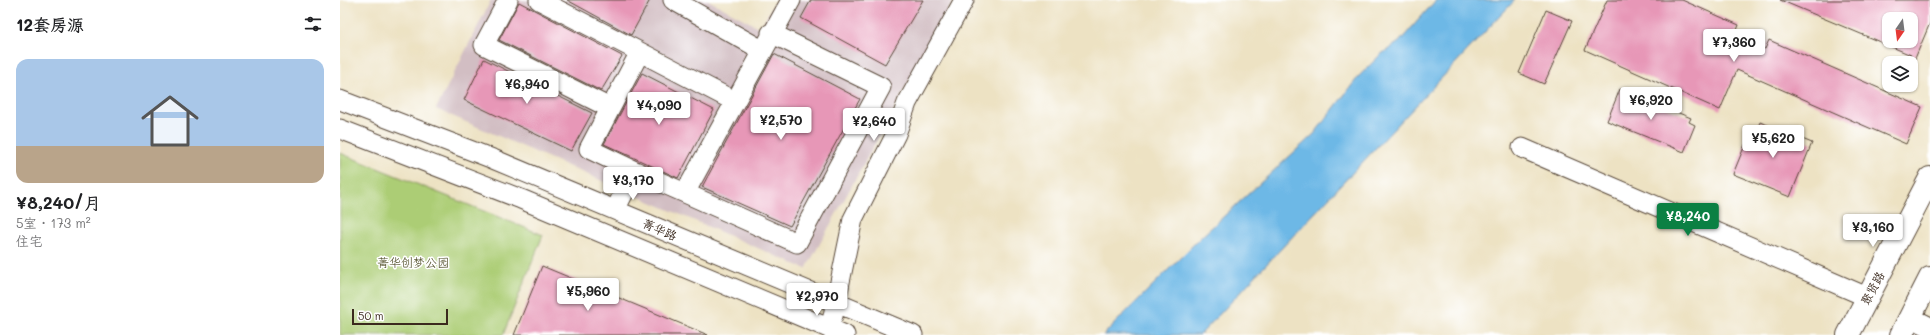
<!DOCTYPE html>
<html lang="zh">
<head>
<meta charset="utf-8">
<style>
  body { margin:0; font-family:Mali,"LXGW WenKai TC",sans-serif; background:#f6f6f6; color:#202124; height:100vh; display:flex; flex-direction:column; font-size:15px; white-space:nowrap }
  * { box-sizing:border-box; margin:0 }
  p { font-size:13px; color:#757577 }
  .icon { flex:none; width:22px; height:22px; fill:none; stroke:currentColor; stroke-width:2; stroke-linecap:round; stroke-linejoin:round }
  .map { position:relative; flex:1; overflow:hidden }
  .side { display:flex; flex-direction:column; background:#fff; width:340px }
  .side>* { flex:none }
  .needle { width:26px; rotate:194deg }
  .controls { position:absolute; left:1542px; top:12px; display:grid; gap:8px }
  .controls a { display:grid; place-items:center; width:36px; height:36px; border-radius:8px; background:#fff; box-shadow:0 1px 3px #0004; font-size:20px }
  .scale { position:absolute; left:12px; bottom:10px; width:96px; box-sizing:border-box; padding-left:4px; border:2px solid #3b2a1e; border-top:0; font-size:11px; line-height:14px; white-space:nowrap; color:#3b2a1e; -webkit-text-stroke:3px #fff; paint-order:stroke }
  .price { position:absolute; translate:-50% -34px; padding:0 9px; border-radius:4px; background:#fff; color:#222; font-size:13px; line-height:26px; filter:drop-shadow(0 1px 2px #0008) }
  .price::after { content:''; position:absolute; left:50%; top:24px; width:12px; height:9px; margin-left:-6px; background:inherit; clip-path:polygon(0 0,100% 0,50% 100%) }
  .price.active { background:#0b8043; color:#fff }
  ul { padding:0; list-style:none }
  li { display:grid; align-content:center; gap:8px; height:212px; padding:0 16px }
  li span { display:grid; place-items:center; height:124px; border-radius:12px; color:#555 }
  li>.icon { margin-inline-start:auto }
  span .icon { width:72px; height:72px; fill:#fffc; stroke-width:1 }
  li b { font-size:17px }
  h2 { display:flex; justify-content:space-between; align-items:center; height:48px; padding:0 16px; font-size:17px }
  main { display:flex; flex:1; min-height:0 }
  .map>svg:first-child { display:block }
</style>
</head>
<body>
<main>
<section class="side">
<h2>12套房源<svg class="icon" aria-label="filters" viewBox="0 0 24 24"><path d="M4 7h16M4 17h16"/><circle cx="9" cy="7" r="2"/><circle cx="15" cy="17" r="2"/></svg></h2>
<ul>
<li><span style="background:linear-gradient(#a9c7e8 70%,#b9a48a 0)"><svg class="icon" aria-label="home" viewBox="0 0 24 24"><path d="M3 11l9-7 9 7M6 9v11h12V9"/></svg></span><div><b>¥8,240/月</b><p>5室 · 173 m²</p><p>住宅</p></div></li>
</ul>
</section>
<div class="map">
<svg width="1590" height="335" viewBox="0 0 1590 335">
  <rect width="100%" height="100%" fill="#fff"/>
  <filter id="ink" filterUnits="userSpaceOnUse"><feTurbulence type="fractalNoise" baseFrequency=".025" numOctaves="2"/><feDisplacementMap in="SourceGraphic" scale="8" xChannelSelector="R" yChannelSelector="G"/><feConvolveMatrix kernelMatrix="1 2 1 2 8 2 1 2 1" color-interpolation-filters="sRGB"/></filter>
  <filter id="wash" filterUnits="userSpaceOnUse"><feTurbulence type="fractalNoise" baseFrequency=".012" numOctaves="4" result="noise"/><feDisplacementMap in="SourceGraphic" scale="16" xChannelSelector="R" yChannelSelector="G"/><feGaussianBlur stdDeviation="0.9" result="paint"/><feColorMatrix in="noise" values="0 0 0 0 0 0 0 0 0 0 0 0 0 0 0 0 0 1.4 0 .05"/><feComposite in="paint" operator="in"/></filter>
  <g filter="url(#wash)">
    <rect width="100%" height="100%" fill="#ede2c3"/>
    <path fill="#d2bec3" d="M151,0h217l52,28 16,-28h178l-148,269 -370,-160z"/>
    <path fill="#accd75" stroke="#747c4a" d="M0,153l203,82 -40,100h-163z"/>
    <path fill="#6db8e6" stroke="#547182" d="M1096,0h79l-315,335h-97l97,-97 114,-104 45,-58 21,-21 19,-13z"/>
    <g id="blocks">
      <path fill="#e797b7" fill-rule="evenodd" d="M227,0h83l-19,35z
        M471,0h112l-38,64 -84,-46z
        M1267,0h75l57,25 -4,10 30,14 4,-9 153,67 -16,37 -169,-74 -17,40 -135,-60z
        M1440,0h150v23l-19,45v-13zM1549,19h22v22h-22z
        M179,2l103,54 -21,35 -102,-51z
        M1206,10l26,11 -28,63 -25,-11z
        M434,54l86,45 -70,127 -88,-39z
        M144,59l108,54 -21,38 -107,-51z
        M302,73l72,37 -36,68 -74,-34z
        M1280,89l71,29 -2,4 6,3 -11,27 -77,-31z
        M1420,122l52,21 -22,54 -57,-23 14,-34 5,2z
        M202,266l166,69h-194z"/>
    </g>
  </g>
  <g filter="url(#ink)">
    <use href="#blocks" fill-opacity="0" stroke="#564637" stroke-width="1"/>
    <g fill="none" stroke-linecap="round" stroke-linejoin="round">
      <g stroke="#564637" stroke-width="21">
        <path id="minor" d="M168,0l-24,45 126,63
          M199,0l101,52
          M333,0l89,50
          M0,100l153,59 420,176
          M0,129l181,70 324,136
          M1182,148l345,149
          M295,171l-46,-22 51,-97 94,49
          M345,193l112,50 84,-156 -110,-54
          M275,210l20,-39 50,22 106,-193
          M493,316l20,-97 43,-85 11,-31 57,-103
          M1570,317l20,10"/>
      </g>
      <g stroke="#564637" stroke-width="24">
        <path id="major" d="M1508,335l82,-157
          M1561,335l29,-57"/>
      </g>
      <use href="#minor" stroke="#fff" stroke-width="19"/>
      <use href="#major" stroke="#fff" stroke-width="22"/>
    </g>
  </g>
  <g text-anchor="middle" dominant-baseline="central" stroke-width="3" stroke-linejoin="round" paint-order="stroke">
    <g font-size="12" fill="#3b2a1e" stroke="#fff">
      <text transform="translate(320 229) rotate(23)">菁华路</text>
      <text transform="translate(1532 288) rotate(-62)">聚贤路</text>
    </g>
    <g font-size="12" fill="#5d5b38" stroke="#fff">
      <text x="73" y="262">菁华创梦公园</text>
    </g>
  </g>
</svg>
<div class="controls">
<a><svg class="needle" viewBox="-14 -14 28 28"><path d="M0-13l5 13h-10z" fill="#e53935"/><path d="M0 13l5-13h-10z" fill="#757577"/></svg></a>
<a><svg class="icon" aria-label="layers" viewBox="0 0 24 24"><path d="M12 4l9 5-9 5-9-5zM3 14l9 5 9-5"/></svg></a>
</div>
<div class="scale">50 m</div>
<b class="price" style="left:1394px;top:63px">¥7,360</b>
<b class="price" style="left:187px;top:105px">¥6,940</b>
<b class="price" style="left:1311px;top:121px">¥6,920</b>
<b class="price" style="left:319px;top:126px">¥4,090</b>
<b class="price" style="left:441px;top:141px">¥2,570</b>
<b class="price" style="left:534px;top:142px">¥2,640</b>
<b class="price" style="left:1433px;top:159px">¥5,620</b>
<b class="price" style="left:293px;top:201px">¥3,170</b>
<b class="price active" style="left:1348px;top:237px">¥8,240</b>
<b class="price" style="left:1533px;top:248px">¥3,160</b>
<b class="price" style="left:248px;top:312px">¥5,960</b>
<b class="price" style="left:477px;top:317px">¥2,970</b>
</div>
</main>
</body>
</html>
